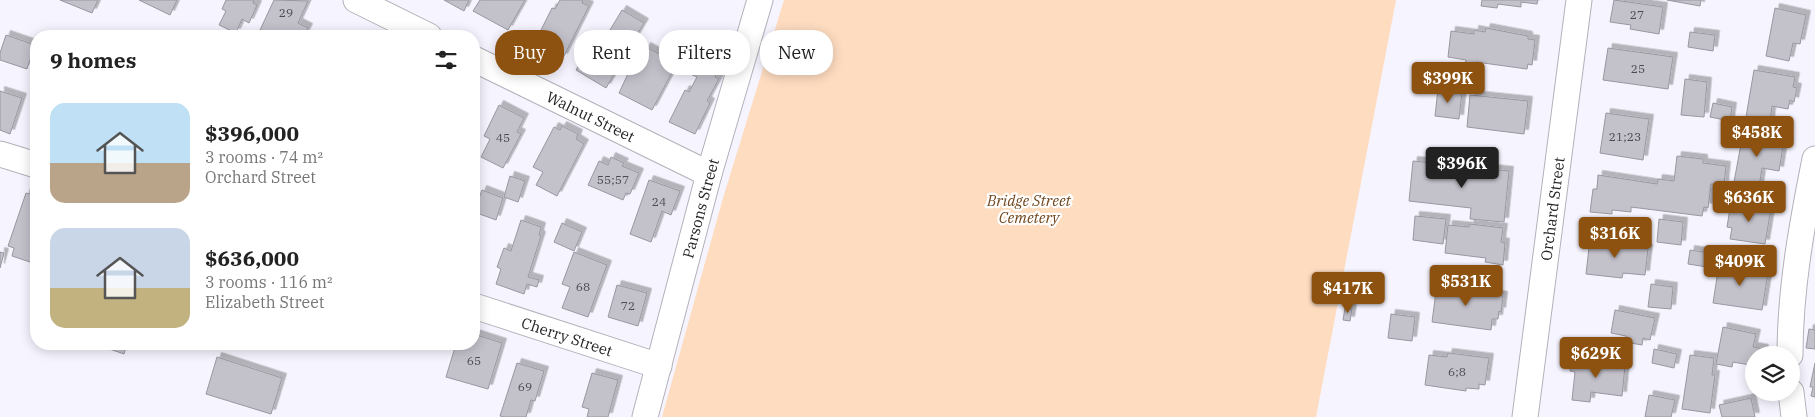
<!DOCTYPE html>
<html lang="en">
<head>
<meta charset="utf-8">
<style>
  body { margin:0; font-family:"IBM Plex Serif",serif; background:#f6f6f6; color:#222; height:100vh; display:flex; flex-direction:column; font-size:19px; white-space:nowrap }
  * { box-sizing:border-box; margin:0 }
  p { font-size:16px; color:#767676 }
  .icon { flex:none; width:28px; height:28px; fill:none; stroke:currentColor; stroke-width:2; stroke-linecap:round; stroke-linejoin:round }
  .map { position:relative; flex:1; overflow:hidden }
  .side { position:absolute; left:30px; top:30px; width:450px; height:320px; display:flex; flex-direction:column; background:#fff; border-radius:20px; box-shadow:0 2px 12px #0003 }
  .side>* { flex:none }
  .hud { position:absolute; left:495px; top:30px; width:475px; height:45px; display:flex; gap:10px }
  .tools { position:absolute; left:1745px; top:346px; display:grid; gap:10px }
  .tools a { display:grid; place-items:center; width:55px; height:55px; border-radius:50%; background:#fff; box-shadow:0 2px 12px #0003; font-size:25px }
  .price { position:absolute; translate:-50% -42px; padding:0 11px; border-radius:5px; background:#8e5210; color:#fff; font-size:16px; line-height:32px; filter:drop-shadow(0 1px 2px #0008) }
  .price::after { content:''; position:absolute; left:50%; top:30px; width:15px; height:11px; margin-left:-8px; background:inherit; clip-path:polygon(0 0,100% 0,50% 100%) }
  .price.selected { background:#222; color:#fff }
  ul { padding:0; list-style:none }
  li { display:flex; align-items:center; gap:15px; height:125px; padding:0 20px }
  li span { display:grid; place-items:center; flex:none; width:140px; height:100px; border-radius:15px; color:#555 }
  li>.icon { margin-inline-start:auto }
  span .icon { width:60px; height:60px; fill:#fffc; stroke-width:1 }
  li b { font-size:21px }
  h2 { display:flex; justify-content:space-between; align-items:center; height:60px; padding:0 20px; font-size:21px }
  .chip { padding:0 18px; border-radius:20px; background:#fff; box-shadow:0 2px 12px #0003; font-size:18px; line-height:45px }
  .chip.selected { background:#8e5210; color:#fff }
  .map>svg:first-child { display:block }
</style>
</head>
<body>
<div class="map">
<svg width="1815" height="417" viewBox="0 0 1815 417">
  <defs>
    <filter id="shadow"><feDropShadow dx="4.5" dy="-4.5" stdDeviation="0" flood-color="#0004"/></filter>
  </defs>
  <rect width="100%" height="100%" fill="#f6f4fe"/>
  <path fill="#fedcc0" d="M784,0h612l-80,417h-654l61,-219z"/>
  <path fill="#c3c1ca" stroke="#9997a0" filter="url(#shadow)" d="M60,0h38l-6,13z
    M139,0h38l-7,15z
    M226,0h28l-1,3 4,2 -8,18 -7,-4 -6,14 -17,-8 7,-14 -4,-2z
    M274,0l34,1 -10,22 10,5 -4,8h-43l3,-4 -4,-2z
    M444,0h25l-5,11z
    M480,0h45l-17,30 -35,-19z
    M560,0h23l-1,3 7,3 -26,52 -29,-14 18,-36 3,1z
    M1482,0h56l-1,4 -16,-2v5l-23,-3 -1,4 -16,-2z
    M1614,0l49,7 -4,27 -29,-5 1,-4 -21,-3z
    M1667,0h34l-1,6z
    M1775,8l31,7 -6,29 -7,-1 -4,18 -23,-5z
    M622,10l22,13 -38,65 -30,-18 11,-20 8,5z
    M1486,28l42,8v3l7,1 -3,25 -4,-1 -1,5 -51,-7 -1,4 -10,-1 1,-5 -18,-3 3,-26 23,3v-4l11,2z
    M1690,32l25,3 -2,16 -25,-4z
    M6,35l29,10 -8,24 -27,-9v-7z
    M646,47l31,16 -25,47 -33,-17 14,-30 5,3z
    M1608,48l65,9 -5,32 -65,-9z
    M697,51l25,12 -7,14 4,2 -12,22 3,2 -15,31 -26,-12 16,-32 4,2 8,-15 -11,-5z
    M1754,70l41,7 -2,10 4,1 -3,14 -4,-2 -2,9 -16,-3 -2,15 -24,-4z
    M1685,79l22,3 -3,35 -23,-2z
    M1438,89l24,3 -3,27 -24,-3z
    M0,91l22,7 -12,36 -10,-4z
    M1470,95l58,6 -4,33 -57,-7z
    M1713,103l19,4 -2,14 -20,-4z
    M499,105l25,13 -7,14 4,2 -18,34 -22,-11 9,-18 -6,-3z
    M1606,113l43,6 -6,41 -43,-7z
    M562,126l16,8 -2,5 8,5 -27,52 -21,-11 7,-13 -10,-5 21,-40 6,3z
    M1743,133l41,7 -5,31 -17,-3 -3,19 -25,-5z
    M1677,156l26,3v4l23,3 -2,19 -13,-1 -3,24 -4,-1 -2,9 -71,-9v5l-19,-2v4l-22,-2 3,-23h4l1,-14 59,9 1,-5 16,2z
    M611,157l13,6 -2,3 17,7 -9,21 -4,-1 -3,7 -35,-15 11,-24 9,4z
    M1413,161l96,10 -5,51 -34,-3 1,-11 -62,-7z
    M510,176l15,5 -7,21 -14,-5z
    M649,180l31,11 -9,24 -9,-4 -11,31 -21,-8z
    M482,190l21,8 -7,22 -22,-8z
    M26,193l10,3v68l-24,-8 2,-8 -6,-2z
    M1731,202l40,6 -6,36 -35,-5 2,-11 -5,-1z
    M1415,216l31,3 -3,25 -30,-4z
    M1659,219l24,3 -2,23 -24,-3z
    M521,220l20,7 -2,8 2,1 -13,41 11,3 -2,7 -10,-3 -3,10 -28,-10 5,-15 -4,-2 7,-19 7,3z
    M562,223l20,9 -8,19 -20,-9z
    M1470,224l33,4 -2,14 4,1 -2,22 -18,-3 1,-4 -41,-5 3,-28 21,2z
    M1590,239l39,4 -1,4 20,2 -3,26 -22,-2 -1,5 -36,-4z
    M1690,250l19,3 -2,14 -19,-3z
    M0,252l4,1 -4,15z
    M574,252l33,13 -19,52 -26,-9 8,-21 -8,-3z
    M1719,264l44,6 -1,2 6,1 -6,37 -49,-7z
    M1437,284l39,5 -1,3 28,4 -2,16 -2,-1 -1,8h-6l-1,11 -59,-8z
    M1651,284l22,3 -2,22 -23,-2z
    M617,285l30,8 -9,33 -30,-9z
    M1345,308l7,1 -2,12 -7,-1z
    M1615,310l40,8 -5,22 -7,-2 -1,7 -17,-3 1,-6 -15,-3z
    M1391,314l24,3 -3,24 -24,-3z
    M1723,327l33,7 -3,13 11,2 -1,6h-9v8h-3l-1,2 -17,-3 -1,5 -16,-3z
    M1809,329l6,1v19l-9,-1z
    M474,334l28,9 -14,46 -42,-12 10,-33h18z
    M95,344h32l-3,10z
    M1654,349l23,5 -3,14 -22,-5z
    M1448,353l41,5 -4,27 -6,-1v5l-13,-1v3l-41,-6 4,-30 18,2z
    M1690,355l24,3 -2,17h3l-5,38 -28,-4z
    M217,357l65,21 -11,36 -65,-20z
    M1571,359l54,7 -3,30 -31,-4 -1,10 -18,-2 3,-28 -5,-1z
    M517,363l27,8 -9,30 -4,-1 -5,17h-22l-4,-1z
    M1815,363v34l-4,-1 2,-9h-3z
    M592,373l26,7 -10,37h-21l2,-8 -7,-2z
    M1649,395l26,5 -4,17h-26z
    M1751,398l4,19h-33l-3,-12z"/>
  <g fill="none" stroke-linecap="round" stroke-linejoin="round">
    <g stroke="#b3b1ba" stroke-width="27">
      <g id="minor">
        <path d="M356,0l73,36"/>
        <path id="s1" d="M474,59l235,115"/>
        <path d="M0,154l36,11"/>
        <path id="s2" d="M474,306l185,60"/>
        <path d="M1790,355c0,-66 12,-131 25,-196"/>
        <path d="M1791,392l3,25"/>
        <path id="s3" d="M645,417l64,-243 51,-174"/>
        <path id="s4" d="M1525,417l54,-417"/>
      </g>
    </g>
    <use href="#minor" stroke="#fff" stroke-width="25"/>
  </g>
  <g text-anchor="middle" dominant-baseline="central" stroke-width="4.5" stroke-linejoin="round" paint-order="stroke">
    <g font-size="12" fill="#4c4a4f">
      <text x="286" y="12">29</text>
      <text x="1637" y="14">27</text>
      <text x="1638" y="68">25</text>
      <text x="1625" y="136">21;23</text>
      <text x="503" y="137">45</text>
      <text x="613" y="179">55;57</text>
      <text x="659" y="201">24</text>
      <text x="583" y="286">68</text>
      <text x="628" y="305">72</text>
      <text x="474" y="360">65</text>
      <text x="1457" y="371">6;8</text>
      <text x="525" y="386">69</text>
    </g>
    <g font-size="15" fill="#242326" stroke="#fff">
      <text stroke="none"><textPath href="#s1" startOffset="130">Walnut Street</textPath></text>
      <text stroke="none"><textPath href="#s3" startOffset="216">Parsons Street</textPath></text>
      <text stroke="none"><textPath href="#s4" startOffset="210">Orchard Street</textPath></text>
      <text stroke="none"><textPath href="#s2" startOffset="98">Cherry Street</textPath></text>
    </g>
    <g font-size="15" font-style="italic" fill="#70471f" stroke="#fff">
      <text x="1029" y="200">Bridge Street<tspan x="1029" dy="17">Cemetery</tspan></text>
    </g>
  </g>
</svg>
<div class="tools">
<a><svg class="icon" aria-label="layers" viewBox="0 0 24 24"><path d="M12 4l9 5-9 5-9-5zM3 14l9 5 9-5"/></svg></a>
</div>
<b class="price" style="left:1448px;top:104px">$399K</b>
<b class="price" style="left:1757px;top:158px">$458K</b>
<b class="price selected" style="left:1462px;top:189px">$396K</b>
<b class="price" style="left:1749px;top:223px">$636K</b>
<b class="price" style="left:1615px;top:259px">$316K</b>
<b class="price" style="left:1740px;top:287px">$409K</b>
<b class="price" style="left:1466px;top:307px">$531K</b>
<b class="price" style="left:1348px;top:314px">$417K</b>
<b class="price" style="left:1596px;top:379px">$629K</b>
<div class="hud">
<a class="chip selected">Buy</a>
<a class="chip">Rent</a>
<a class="chip">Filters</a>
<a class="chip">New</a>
</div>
<section class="side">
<h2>9 homes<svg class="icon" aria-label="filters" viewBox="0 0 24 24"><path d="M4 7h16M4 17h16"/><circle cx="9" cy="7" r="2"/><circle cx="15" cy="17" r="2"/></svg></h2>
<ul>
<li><span style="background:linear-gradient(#bfe0f5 60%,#b9a48a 0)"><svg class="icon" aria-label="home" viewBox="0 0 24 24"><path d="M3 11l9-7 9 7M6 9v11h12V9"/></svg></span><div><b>$396,000</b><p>3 rooms · 74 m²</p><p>Orchard Street</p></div></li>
<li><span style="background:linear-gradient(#c9d6e8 60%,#c2b280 0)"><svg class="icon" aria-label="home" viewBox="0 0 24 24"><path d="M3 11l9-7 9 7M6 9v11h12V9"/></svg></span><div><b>$636,000</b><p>3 rooms · 116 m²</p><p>Elizabeth Street</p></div></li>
</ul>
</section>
</div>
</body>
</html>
